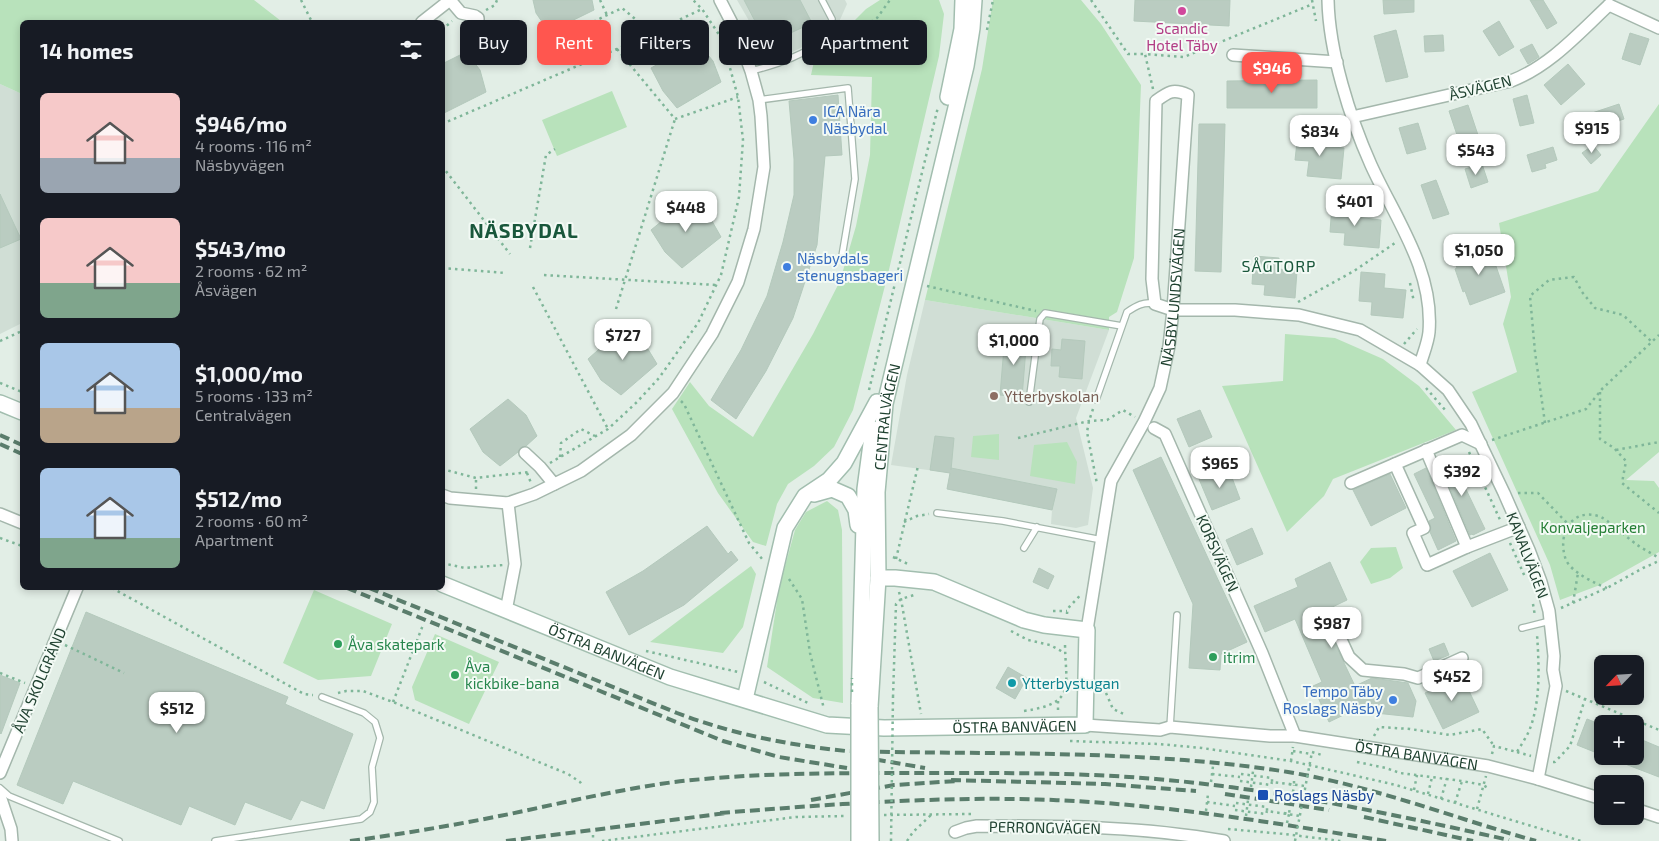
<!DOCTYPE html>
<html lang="en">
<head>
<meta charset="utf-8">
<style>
  body { margin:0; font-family:"Exo 2",sans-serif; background:#242831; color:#f1f3f6; height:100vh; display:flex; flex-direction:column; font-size:19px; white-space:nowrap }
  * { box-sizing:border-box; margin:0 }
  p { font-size:16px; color:#9ea1a6 }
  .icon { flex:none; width:28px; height:28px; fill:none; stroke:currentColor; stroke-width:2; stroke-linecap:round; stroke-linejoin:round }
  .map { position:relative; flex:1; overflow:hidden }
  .details { position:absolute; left:20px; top:20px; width:425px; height:570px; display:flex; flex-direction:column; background:#171b24; border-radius:8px; box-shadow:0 2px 8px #0003 }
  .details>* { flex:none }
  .hud { position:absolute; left:460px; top:20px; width:475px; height:45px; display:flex; gap:10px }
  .needle { width:32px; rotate:245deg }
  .controls { position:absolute; left:1594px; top:655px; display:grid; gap:10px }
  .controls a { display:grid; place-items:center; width:50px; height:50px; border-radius:8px; background:#171b24; box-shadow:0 2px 8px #0003; font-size:25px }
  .price { position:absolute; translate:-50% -42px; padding:0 11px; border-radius:10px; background:#fff; color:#222; font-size:16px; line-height:32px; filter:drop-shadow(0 1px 2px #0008) }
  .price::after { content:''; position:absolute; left:50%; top:30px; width:15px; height:11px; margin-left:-8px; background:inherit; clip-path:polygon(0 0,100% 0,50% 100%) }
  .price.current { background:#ff564f; color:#fff }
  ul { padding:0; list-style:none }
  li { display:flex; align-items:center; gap:15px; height:125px; padding:0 20px }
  li span { display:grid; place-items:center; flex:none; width:140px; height:100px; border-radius:8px; color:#555 }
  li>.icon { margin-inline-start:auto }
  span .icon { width:60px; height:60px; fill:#fffc; stroke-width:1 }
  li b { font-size:21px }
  h2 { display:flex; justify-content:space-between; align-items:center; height:60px; padding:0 20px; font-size:21px }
  .tag { padding:0 18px; border-radius:8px; background:#171b24; box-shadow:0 2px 8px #0003; font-size:18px; line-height:45px }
  .tag.current { background:#ff564f; color:#fff }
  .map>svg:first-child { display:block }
</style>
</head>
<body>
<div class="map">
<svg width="1659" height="841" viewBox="0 0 1659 841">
  <rect width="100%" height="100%" fill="#e2eee6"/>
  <path fill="#d0ded5" d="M737,0h108l2,4 -12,27 -71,35 -16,-47z
    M0,84l22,10v229l-22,11z
    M925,300l184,30 -33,88 17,70 -5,37 -12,3 -25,-4 1,-14 -105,-21 3,-16 -59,-8 16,-90z"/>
  <path fill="#b8e2bb" d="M0,0h254l27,21 -1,1h-258v72l-22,-10z
    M880,0h59l5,14 -5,42 -51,218 -35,136 -19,37 -20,19 -26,18 -11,20 -11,42 -13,-4 -35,-49 -46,-84 18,-27 19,24 44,31 60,-103 27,-53 16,-55 14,-71 2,-78 -61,-2 6,-27 30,-20 19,-19z
    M993,0h88l20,24 40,61 -7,173 -17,54 -8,5v13l-184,-30 57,-231z
    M612,91l15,36 -70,29 -15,-36z
    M1659,104v348l-33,28 28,1 5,7v64l-59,33 -40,15 -10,-35 -78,-173 45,-20 -14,-48 8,-27 -12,-74 99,-32z
    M1285,334l50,4 48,21 36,27 37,44 -123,49 -9,17 -37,36 -65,-146 61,-5z
    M999,434v26l-28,-3 2,-21z
    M1067,442l10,20 -2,22 -45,-8 4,-31z
    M827,501l11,9 4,20 1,173 -30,-5 -46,-31 12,-79 16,-58 11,-18z
    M1396,547l7,21 -13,10 -19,6 -11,-22 11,-14z
    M751,566l5,8 -13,53 -20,26 -73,-11z
    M314,590l78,34 -21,52 -53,4 -35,-17z
    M435,634l64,28 -30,62 -54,-24 -3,-13z"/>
  <path fill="#baccc1" stroke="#b4c9bc" d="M533,0h59l2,10 -45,22 -13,-19z
    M744,0h56l12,23 -45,21z
    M1135,0h95l-1,26 -95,-5z
    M1383,0h31v12l-30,2z
    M1530,0h13l14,23 -10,6z
    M1499,21l15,26 -15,9 -16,-25z
    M1396,30l12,47 -22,5 -12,-46z
    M1630,33l19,6 -9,26 -18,-6z
    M1443,35l1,16 -19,1 -1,-16z
    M697,42l16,19 8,21 -44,26 -14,-17 -12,-23z
    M1532,44l7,13 -11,7 -8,-14z
    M466,52l14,18 6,22 -44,22v-50z
    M1568,64l17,20 -24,21 -17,-20z
    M1317,80v28h-90v-27z
    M838,95l4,60 -17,1 -8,89 -24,73 -27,53 -30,48 -25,-19 30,-50 26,-54 16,-54 11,-47v-36l-5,-58z
    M1527,95l7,28 -14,3 -7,-27z
    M1619,104l5,15 -27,9 -5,-15z
    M1468,105l10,30 -19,6 -10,-30z
    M1418,123l8,26 -19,5 -8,-26z
    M1199,124h26l-4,148 -26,-1z
    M1298,133l26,2 -1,11 21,2 -3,31 -34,-3 2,-15 -14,-1z
    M1593,145l8,10 -10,9 -9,-11z
    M1553,147l4,13 -12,4 1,4 -14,4 -5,-17z
    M1482,164l6,18 -17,6 -6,-19z
    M1436,180l13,34 -16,5 -12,-34z
    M0,194l21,45 -21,9z
    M690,198l18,16 13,23 -39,31 -17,-16 -14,-22z
    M1332,204l25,3 -1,10 25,3 -2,28 -35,-3 1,-12 -15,-1z
    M1490,249l15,43 -35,13 -5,-14 -2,1 -8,-23 2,-1 -4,-11 10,-4 2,5z
    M1254,256l25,2v11l18,2 -2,27 -31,-3 1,-10 -13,-1z
    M1361,272l24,2 -1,14 22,2 -3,28 -32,-3 1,-13 -13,-1z
    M625,326l18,15 14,23 -36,31 -20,-15 -13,-21z
    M1005,335l22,1 -5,61 -22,-2z
    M1062,339l23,2 -3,38 -23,-2 1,-11h-9l1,-17 9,1z
    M508,399l18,16 11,21 -11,10 -6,2 -2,4 -18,14 -17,-14 -13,-23z
    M1200,410l12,27 -23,10 -12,-28z
    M935,436l19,2 -3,32v-2l106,21 -5,21 -105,-21 3,-16 -20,-3z
    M1450,456l35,73 -12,6 -1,-1 -2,1 -31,-73z
    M1161,457l86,185 -26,12 -1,16 -31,-2 4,-64 -60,-134z
    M1228,467l12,32 -28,11 -13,-31z
    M1426,468l30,73 -18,9 -8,-18 1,-4 -2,-7 6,-3 -21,-44z
    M1390,474l16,34 -35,18 -18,-36z
    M707,526l21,28 3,-3 7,9 -54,45 -55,30 -23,-43 37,-21z
    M1252,528l11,26 -26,11 -11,-25z
    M1490,553l18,37 -36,17 -19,-36z
    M1330,562l17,38 -25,12 3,11 30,63 17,-8 36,5 8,18 -3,16 -47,-5 -2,-7 -35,17 -16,-36 9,-4 -27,-63 -30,13 -11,-26 44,-19 -3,-8z
    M1039,568l15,8 -6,13 -15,-7z
    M86,612l202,85 -3,7 68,30 -29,75 -23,-9 -10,20 -46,-18 -10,23 -46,-19 -8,19 -108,-44 -10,23 -46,-19z
    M1444,643l5,12 -15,6 -5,-12z
    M1008,667l19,11 -12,21 -19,-11z
    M0,675l20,8 -19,51 -1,-1z
    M1462,676l17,36 -36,17 -18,-36z
    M1587,719l15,6v30l-25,-10z
    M1635,737l24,10v30l-52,-20 28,-1z"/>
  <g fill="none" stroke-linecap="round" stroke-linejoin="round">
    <g stroke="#a4b7ac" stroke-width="8">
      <path id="lane" d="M751,71c32,-8 51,-16 79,-34l2,-18 -10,-19
        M759,100l89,-12 7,91 -13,77
        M1096,400l31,-88c9,-6 17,-11 28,-8
        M1029,402l11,-83 5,-6 77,13
        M937,513l66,8 99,19
        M1024,548l13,-21
        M1522,628l28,-7
        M1170,727l7,-112
        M0,788l9,8 110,45
        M215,841l146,-22 9,-7 4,-10 -2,-35 8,-29 -5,-16 -11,-9 -42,-16"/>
    </g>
    <g stroke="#a4b7ac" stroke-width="14">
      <g id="street">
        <path d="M450,0l11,13 14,3 3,2v4l-7,11v13"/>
        <path d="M1328,0c1,52 22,118 43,165 24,53 63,105 58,167 -1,11 -6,22 -9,33"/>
        <path d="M1609,5l50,23"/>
        <path d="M422,22l28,-22"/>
        <path d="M1233,55l104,7"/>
        <path d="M1352,117l159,-36c39,-15 68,-48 98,-76"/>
        <path d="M1154,428l11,6 97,219 33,83"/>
        <path d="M525,453l15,14 14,17"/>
        <path d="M1395,464l29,64 -11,5 14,32 40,-18 -41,-97"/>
        <path d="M1351,483l111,-48 19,9"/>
        <path d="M442,495l8,3 58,5"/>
        <path d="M0,514l22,9"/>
        <path d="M1467,547l52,-20"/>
        <path d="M506,611l9,-47 -7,-61 26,-9 47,-23 50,-36 42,-42 39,-59 26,-52 16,-53 10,-62 -3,-51 -2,-16 -8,-29 -14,-38 -17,-33"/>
        <path d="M1332,620l17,37 14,13 41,4 14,4 44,-20"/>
        <path id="s1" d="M1087,630l24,-149 33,-59 16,-34 9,-42 4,-36 15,-215c-15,-7 -20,-3 -32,6l-4,178 3,25 18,6h62l64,5 61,15 60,35 28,25 23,34 33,69 25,57 12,32 8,29 5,45 -1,14 3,16 -18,93"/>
        <path id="s2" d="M1085,725l75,5 10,-3 100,9h25l193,30 50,13 64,20"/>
        <path d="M0,773l77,-185"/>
        <path d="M0,796l11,33 1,12"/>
        <path d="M1635,809l24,8"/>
        <path d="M955,832l11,-4 11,-2c83,0 165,0 247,15"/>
      </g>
    </g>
    <g stroke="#a2beaf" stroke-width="18">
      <g id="secondary">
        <path d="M948,97l14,-68 1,-29"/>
        <path d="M0,403l22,9"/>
        <path d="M814,494l18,-5 16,7 8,14 2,15"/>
        <path id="s3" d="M442,584l228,93 157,48 57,3 201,-3 2,-95 -43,-5 -20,-5 -90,-38 -39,-4h-17"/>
        <path d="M745,699l40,-171 20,-32 24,-16 15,-17 33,-61"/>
        <path d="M859,704l6,-215 8,-60"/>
        <path id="s4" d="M870,707l8,-129 -1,-86 8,-88 81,-338 6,-38 2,-28"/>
      </g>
    </g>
    <path stroke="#7fb699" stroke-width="2.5" stroke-dasharray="2.5 4" stroke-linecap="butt" d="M301,0l11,22
      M600,0l7,15
      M1091,0l37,54h17
      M1312,0l4,21
      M486,10l9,-5 2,-5
      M571,21l19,40
      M442,30l10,-9
      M576,30l46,-22 30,25
      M987,30l6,-30
      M838,43l39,-25 13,-18
      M617,49l58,70
      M1153,89l-8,-35 39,3 129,-53
      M675,119l63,-22
      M442,124l175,-75 85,-40
      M442,166l68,88
      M530,248l16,-93 9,-6
      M442,268l63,5
      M544,275l172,10
      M1410,283l4,19
      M927,286l109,25
      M533,287l75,142
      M1298,302l56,-31 41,-28
      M616,309l59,-190
      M0,341l22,-10
      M1404,344l13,-15
      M0,383l22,9
      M1426,388l20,23
      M869,390l69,-283
      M1600,392v47l14,9 12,13 -4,22 37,30
      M681,401l3,3 65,139 14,17
      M1093,409l-4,12 -2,11 10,52
      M1545,423l-10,-71 -5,-56 19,-16 25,-3 8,15 13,16 28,7 29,27
      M1018,438l71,-17 18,-1 16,-10 12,7
      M1492,440l94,-31 16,-20 57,-54
      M1616,450l43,-8
      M1469,452l32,70
      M560,457l1,-14 20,-14 14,7
      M550,463l58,-34 29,-27 22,-24 39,-55 23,-48 18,-78 4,-57 -5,-43 -16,-58 -20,-30 -9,-9
      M442,469l34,9 53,-6
      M527,473l4,10
      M476,489v-11
      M1518,493h20l30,31
      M904,522l13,-6 12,-2
      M0,538l22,8
      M1510,543l15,34
      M893,557l15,7
      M896,559l22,-93
      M442,563l23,5 39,-3
      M789,579l13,20 8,54 14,56
      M112,588l192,106 9,1
      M1607,588c-11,-4 -36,-16 -41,-28 -9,-24 4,-52 32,-44 9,2 29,22 38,28 7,5 15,9 23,14
      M899,592l2,7 20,115
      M1573,603l5,-30
      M1533,604l2,12
      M1561,608l46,-20 36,-20 16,-7
      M1053,611h14
      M1067,614c0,-9 9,-12 13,-19
      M1011,631l17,9 22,5 15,8
      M65,645l59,28
      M646,651l92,21
      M0,673l25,10
      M764,682l44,21
      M1566,691l93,39
      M338,693l8,-2h17l30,11 175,72 12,8 3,4
      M1106,693l7,16 11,5
      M893,697l3,-93 5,-5 13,-4
      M1058,701v11
      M393,702l30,-77
      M1024,711c54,-8 41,-25 41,-69
      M1374,736l5,-9 31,2 40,6 32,-6 12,17
      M1070,741l89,3 43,4 89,13 105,24 185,56
      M1293,751l18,3
      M1312,752l10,3
      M1517,752l14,4
      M1492,754l2,-8 23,6c4,-7 9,-14 12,-21 12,-29 10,-66 8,-97
      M1291,761l2,-14
      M1357,762l29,6 14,5 62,8 21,4 7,4
      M1553,762h2l15,-16 15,-47
      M1212,774l28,3
      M1211,782l2,-16
      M1289,784l5,1v-8
      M1251,787l2,-16
      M1414,790l3,-15
      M1293,792l1,-7
      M1428,794l4,-17
      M1441,799l6,-21
      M1207,802l28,4
      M1455,803l7,-22
      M1477,809l9,-33
      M1206,811l2,-17
      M1284,813l5,1 1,-8
      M884,815l87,-1
      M1246,816l2,-16
      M1287,823l2,-9
      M1228,829l56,5 57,7
      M593,835v6
      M602,841l194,-24 50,-1
      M907,841l6,-9 18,-17"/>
    <use href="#lane" stroke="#fff" stroke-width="5.5"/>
    <use href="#street" stroke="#fff" stroke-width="11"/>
    <use href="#secondary" stroke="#fff" stroke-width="15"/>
    <path stroke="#5a7d6c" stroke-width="4" stroke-dasharray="10 5" stroke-linecap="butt" d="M0,435l22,10
      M0,444l22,10
      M347,588l376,153 56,16 68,11
      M369,588l308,125c55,21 111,32 169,38 148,4 296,-2 442,21 85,14 166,46 248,69
      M861,757l64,11
      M951,780l154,4 91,7
      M1225,794l104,16
      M811,800l83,-15 63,-4
      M720,813c128,-10 257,-20 385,-10 94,7 188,23 281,38
      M1364,817l109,24
      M350,841c59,-8 117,-18 174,-30 50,-11 100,-22 150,-29 78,-9 157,-9 235,-9 82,0 165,-1 247,6 119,10 236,35 353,61
      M506,841l221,-28"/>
    <g stroke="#a2beaf" stroke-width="18" stroke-linecap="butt">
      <path id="secondary-bridge" d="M859,704v137
        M870,707l1,134"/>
    </g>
    <path stroke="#7fb699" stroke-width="2.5" stroke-dasharray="2.5 4" stroke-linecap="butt" d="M852,692v-14
      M1241,774l31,4v4l33,4
      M1240,781l31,4 1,-3
      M1236,803l31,4v4l33,5
      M1235,810l31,4 1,-3
      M891,841l2,-144
      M1295,841l17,-89"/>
    <use href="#secondary-bridge" stroke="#fff" stroke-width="15"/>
  </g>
  <circle fill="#d1479c" stroke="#f3faf5" stroke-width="2" cx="1182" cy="11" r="5"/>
  <g fill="#3f7fe0" stroke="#f3faf5" stroke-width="2">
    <circle cx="813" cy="120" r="5"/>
    <circle cx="787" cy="267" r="5"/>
    <circle cx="1393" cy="700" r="5"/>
  </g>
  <circle fill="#8d6e63" stroke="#f3faf5" stroke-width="2" cx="994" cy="396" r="5"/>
  <g fill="#2e9e5b" stroke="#f3faf5" stroke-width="2">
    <circle cx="338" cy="644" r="5"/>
    <circle cx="1213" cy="657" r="5"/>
    <circle cx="455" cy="675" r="5"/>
  </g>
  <circle fill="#0f9aa8" stroke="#f3faf5" stroke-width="2" cx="1012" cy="683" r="5"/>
  <rect fill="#1a4fb4" stroke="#f3faf5" stroke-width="2" x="1257" y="789" width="12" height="12" rx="2.5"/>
  <g text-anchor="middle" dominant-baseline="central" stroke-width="4" stroke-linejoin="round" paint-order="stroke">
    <g font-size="15" fill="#b23c85" stroke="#f3faf5">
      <text x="1182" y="28">Scandic<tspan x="1182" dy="17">Hotel Täby</tspan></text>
    </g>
    <g font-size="15" fill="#204231" stroke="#f3faf5">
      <text transform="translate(1480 87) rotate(-14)">ÅSVÄGEN</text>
      <text stroke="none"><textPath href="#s1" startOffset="348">NÄSBYLUNDSVÄGEN</textPath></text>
      <text stroke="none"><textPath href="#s4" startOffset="291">CENTRALVÄGEN</textPath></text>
      <text transform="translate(1218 553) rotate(66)">KORSVÄGEN</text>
      <text transform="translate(1528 555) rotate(69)">KANALVÄGEN</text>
      <text stroke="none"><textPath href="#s3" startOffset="178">ÖSTRA BANVÄGEN</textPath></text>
      <text transform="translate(39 680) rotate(-67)">ÅVA SKOLGRÄND</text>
      <text stroke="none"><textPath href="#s3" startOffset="598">ÖSTRA BANVÄGEN</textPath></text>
      <text stroke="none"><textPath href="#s2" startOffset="334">ÖSTRA BANVÄGEN</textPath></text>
      <text transform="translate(1045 827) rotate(1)">PERRONGVÄGEN</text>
    </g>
    <g font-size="15" fill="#366cbe" stroke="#f3faf5" text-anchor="start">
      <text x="823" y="111">ICA Nära<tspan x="823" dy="17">Näsbydal</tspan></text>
      <text x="797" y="258">Näsbydals<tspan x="797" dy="17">stenugnsbageri</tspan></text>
      <text x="1383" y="691" text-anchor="end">Tempo Täby<tspan x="1383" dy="17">Roslags Näsby</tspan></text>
    </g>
    <g font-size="15" fill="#785e54" stroke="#f3faf5" text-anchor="start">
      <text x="1004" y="396">Ytterbyskolan</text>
    </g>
    <g font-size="15" fill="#247e34" stroke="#f3faf5">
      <text x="1593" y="527">Konvaljeparken</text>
    </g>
    <g font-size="15" fill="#27864d" stroke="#f3faf5" text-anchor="start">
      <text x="348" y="644">Åva skatepark</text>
      <text x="1223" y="657">itrim</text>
      <text x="465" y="666">Åva<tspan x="465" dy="17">kickbike-bana</tspan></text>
    </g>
    <g font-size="15" fill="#0d838f" stroke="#f3faf5" text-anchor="start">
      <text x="1022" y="683">Ytterbystugan</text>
    </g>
    <g font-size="15" fill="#164399" stroke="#f3faf5" text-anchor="start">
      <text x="1274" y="795">Roslags Näsby</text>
    </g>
    <g font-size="16" letter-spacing="1" fill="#19573b" stroke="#f3faf5">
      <text x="1279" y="265">SÅGTORP</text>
    </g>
    <g font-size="20" font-weight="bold" letter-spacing="1" fill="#19573b" stroke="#f3faf5">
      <text x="524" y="230">NÄSBYDAL</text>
    </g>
  </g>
</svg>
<div class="controls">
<a><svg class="needle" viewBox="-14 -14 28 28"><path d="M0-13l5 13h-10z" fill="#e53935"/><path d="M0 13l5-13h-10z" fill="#9ea1a6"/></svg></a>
<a>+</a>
<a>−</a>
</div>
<b class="price current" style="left:1272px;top:94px">$946</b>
<b class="price" style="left:1592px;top:154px">$915</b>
<b class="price" style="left:1320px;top:157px">$834</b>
<b class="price" style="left:1476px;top:176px">$543</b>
<b class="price" style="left:1355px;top:227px">$401</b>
<b class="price" style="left:686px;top:233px">$448</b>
<b class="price" style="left:1479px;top:276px">$1,050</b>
<b class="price" style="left:623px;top:361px">$727</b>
<b class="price" style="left:1014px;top:366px">$1,000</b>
<b class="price" style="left:1220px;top:489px">$965</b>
<b class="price" style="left:1462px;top:497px">$392</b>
<b class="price" style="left:1332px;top:649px">$987</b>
<b class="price" style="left:1452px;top:702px">$452</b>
<b class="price" style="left:177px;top:734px">$512</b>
<div class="hud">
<a class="tag">Buy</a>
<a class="tag current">Rent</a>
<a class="tag">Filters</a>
<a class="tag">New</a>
<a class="tag">Apartment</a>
</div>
<section class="details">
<h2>14 homes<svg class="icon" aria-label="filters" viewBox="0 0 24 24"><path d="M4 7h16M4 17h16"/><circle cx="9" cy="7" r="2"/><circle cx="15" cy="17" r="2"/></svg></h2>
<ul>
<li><span style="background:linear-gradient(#f6c9c9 65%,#9aa5b1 0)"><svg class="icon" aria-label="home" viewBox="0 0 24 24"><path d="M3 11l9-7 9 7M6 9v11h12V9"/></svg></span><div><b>$946/mo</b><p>4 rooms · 116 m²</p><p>Näsbyvägen</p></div></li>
<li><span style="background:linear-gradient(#f6c9c9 65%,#7fa58c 0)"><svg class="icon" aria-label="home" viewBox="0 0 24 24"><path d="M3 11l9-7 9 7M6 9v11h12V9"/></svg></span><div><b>$543/mo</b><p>2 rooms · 62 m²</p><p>Åsvägen</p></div></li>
<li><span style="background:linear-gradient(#a9c7e8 65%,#b9a48a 0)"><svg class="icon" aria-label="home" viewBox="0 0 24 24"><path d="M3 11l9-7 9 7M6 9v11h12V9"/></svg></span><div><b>$1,000/mo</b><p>5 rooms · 133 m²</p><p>Centralvägen</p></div></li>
<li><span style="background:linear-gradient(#a9c7e8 70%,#7fa58c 0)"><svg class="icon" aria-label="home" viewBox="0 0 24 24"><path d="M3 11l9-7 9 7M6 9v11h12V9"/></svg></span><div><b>$512/mo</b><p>2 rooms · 60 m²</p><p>Apartment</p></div></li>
</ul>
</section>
</div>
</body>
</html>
